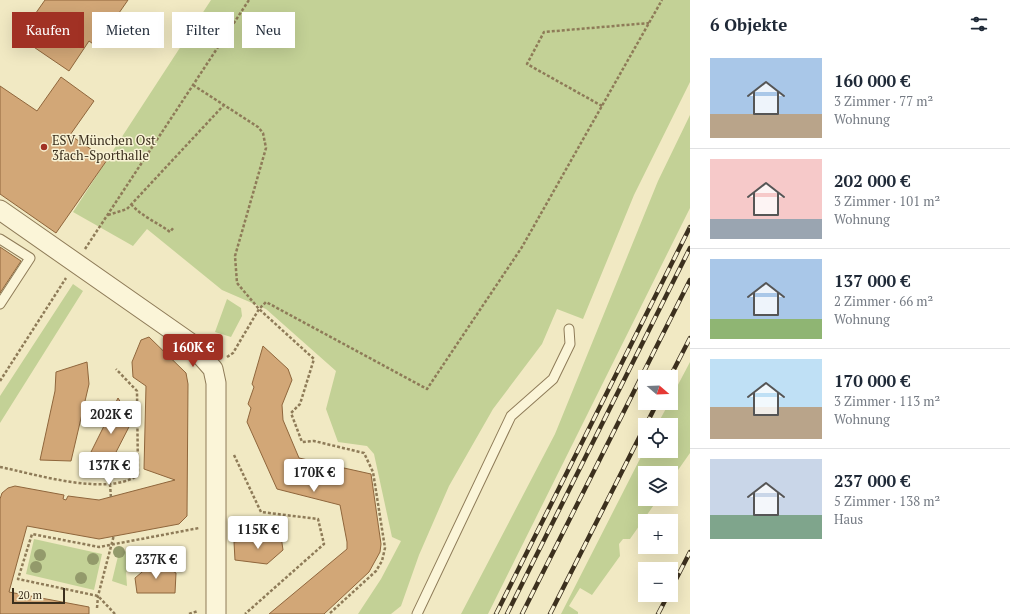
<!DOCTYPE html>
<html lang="de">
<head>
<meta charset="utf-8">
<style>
  body { margin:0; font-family:"PT Serif",serif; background:#f6f6f7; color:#1f2937; height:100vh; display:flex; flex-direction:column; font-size:15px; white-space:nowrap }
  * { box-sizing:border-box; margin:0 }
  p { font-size:13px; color:#747a83 }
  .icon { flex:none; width:22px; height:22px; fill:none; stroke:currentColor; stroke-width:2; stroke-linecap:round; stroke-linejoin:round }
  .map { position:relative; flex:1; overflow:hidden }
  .panel { display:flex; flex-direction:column; background:#fff; width:320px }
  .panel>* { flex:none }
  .guide { position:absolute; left:12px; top:12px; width:380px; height:36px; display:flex; gap:8px }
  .needle { width:26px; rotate:109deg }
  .buttons { position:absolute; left:638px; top:370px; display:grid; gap:8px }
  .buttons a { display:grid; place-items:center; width:40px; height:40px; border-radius:0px; background:#fff; box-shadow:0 4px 16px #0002; font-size:20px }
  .scale { position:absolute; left:12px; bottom:10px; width:53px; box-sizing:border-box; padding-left:4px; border:2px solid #3c301e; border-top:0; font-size:11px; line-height:14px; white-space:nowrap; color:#3c301e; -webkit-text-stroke:3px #f8f2d4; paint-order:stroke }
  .price { position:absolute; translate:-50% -34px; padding:0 9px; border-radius:4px; background:#fff; color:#222; font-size:13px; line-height:26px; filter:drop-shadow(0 1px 2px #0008) }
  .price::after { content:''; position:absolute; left:50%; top:24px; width:12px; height:9px; margin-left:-6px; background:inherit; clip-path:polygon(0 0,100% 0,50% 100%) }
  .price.on { background:#a13124; color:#fff }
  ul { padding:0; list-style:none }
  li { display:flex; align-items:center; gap:12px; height:100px; padding:0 20px }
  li+li { border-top:1px solid #e0e1e3 }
  li span { display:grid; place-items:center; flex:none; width:112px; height:80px; border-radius:0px; color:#555 }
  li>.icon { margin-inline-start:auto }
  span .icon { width:48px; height:48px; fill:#fffc; stroke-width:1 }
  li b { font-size:17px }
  h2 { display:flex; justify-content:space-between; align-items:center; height:48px; padding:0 20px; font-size:17px }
  .pill { padding:0 14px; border-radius:0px; background:#fff; box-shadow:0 4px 16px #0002; font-size:14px; line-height:36px }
  .pill.on { background:#a13124; color:#fff }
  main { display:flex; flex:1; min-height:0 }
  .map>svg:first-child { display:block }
</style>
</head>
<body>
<main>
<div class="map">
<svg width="690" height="614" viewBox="0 0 690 614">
  <rect width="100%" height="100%" fill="#f1e9c3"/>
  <path fill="#c3d196" d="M211,0h479v82l-56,113 -51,124 -26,-10 -15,35 -49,65 -44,77 -30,69 -18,51 -10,8h-33l23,-35 20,-38 -9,-4 -18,-83 -7,-8 -29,-4 -12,-33 10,-38 -70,-62 -44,-19 -75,-61 -14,17 -60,-34z
    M690,115v93l-202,406h-27l94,-180 103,-253z
    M73,284l10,7 -83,132v-27z
    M227,299l14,9 1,8 -11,21 -16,-5z
    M690,362v91l-19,27v-7h-26v26h13l-28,40h-7l-4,5 1,12 -28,39 -12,-7 -11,18 9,6v2h-17l84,-165v2h26v-26h-14l12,-22h2v-5z
    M34,539l68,15 -8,36 -68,-16z
    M164,548l-21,10 -17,14 1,14 -15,-5 7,-29z"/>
  <path fill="#d2a777" stroke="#8f663c" d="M45,0h83l-32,46 -7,-5 -20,30 -50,-34z
    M61,77l33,24 -24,34 37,25 -51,73 -56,-39v-108l37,25z
    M0,247l21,14 -21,32z
    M149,337l37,36 2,11 -1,132 -8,8 -80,15 -72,-13 -18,66 80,15v7h-89v-115l2,-6 6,-5 7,-2 49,9 -1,4 3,1 2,-4 31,4 76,-20 -31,-11 2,-83 -13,-9 -1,-15 9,-22z
    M263,346l25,23 4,11 -10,25 1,15 16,38 72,16 10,70 -1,8 -11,20 -45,42h-55l78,-65v-7l-7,-37 -63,-16 -30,-67 4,-14 -3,-4 6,-17 -2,-3z
    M87,362l2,22 -18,77 -31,-1 15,-69 1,-19z
    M118,398l14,23 -19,37 -7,4h-20z
    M281,536l2,14 -16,14 -32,-4 -1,-18z
    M155,561l21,12 -1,20h-38l-2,-15z"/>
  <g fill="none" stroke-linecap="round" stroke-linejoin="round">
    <g stroke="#8e7b58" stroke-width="11">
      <path id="service" d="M0,239l30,19 -30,46
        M417,614l94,-198 42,-37 17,-35 -1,-15"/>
    </g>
    <g stroke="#8e7b58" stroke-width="21">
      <path id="minor" d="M0,210l189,132 24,27 3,14v231"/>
    </g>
    <path stroke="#8e7b58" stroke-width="2.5" stroke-dasharray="3 2" stroke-linecap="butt" d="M193,85l65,42 5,6 3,15 -31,108 2,27 22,26 55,50 -14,45 -9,9 11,29 12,-1 50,12 9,19 12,76 -3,13 -6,10 -47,43
      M602,106l-75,-42 17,-32 105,-9
      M131,204c11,13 26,18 39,28l4,-5
      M108,215l19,-6 96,-103
      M85,249l164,-249
      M227,357l6,-4 26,-44 7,-7 161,87 95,-142 140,-247
      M0,381l66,-103
      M234,455l27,57 57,7 6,25 -79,70
      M0,467c35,7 108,30 138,8l-1,-84 -21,-22
      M110,484l1,14
      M97,608l1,-12 16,-61
      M115,614l-17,-18 -80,-17 14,-45 67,13 100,-19
      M189,614l9,-3"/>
    <use href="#service" stroke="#fbf5d8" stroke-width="9"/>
    <use href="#minor" stroke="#fbf5d8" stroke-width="19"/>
    <g stroke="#3c301e" stroke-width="4.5">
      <path id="rail" d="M670,377l20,-39
        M646,425l11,-22
        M671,589l19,-37
        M496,614l194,-387
        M507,614l183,-366
        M522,614l168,-334
        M550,614l95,-188
        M658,614l10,-19"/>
    </g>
    <use href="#rail" stroke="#f8f2d4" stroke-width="3" stroke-dasharray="9" stroke-linecap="butt"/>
  </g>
  <g fill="#939a6b">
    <circle cx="265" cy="524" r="6"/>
    <circle cx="119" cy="552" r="6"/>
    <circle cx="40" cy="555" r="6"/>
    <circle cx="93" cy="559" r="6"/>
    <circle cx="36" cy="567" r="6"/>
    <circle cx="81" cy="578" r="6"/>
  </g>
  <circle fill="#a13124" stroke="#f8f2d4" stroke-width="1.5" cx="44" cy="147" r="4"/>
  <g text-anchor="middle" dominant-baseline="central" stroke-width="3" stroke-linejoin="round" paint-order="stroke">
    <g font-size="13" fill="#3c301e" stroke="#f8f2d4" text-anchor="start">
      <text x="52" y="140">ESV München Ost<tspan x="52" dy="15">3fach-Sporthalle</tspan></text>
    </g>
  </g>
</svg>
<div class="buttons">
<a><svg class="needle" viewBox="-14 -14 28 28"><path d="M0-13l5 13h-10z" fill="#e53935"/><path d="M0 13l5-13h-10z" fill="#747a83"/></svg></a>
<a><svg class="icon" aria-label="locate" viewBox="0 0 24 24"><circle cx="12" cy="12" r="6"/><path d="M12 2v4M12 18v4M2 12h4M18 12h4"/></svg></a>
<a><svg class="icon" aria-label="layers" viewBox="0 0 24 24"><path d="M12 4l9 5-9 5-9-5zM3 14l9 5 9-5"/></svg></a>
<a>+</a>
<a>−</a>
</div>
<div class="scale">20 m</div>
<b class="price on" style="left:193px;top:368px">160K €</b>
<b class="price" style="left:111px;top:435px">202K €</b>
<b class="price" style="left:109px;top:486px">137K €</b>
<b class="price" style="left:314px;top:493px">170K €</b>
<b class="price" style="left:258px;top:550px">115K €</b>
<b class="price" style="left:156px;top:580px">237K €</b>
<div class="guide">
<a class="pill on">Kaufen</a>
<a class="pill">Mieten</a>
<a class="pill">Filter</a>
<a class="pill">Neu</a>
</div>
</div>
<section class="panel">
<h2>6 Objekte<svg class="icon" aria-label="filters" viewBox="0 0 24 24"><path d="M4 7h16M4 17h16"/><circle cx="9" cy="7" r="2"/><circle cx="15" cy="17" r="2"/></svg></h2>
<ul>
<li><span style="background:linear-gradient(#a9c7e8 70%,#b9a48a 0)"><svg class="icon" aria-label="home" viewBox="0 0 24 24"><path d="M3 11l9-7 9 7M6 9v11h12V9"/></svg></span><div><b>160 000 €</b><p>3 Zimmer · 77 m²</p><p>Wohnung</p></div></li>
<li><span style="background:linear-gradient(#f6c9c9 75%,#9aa5b1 0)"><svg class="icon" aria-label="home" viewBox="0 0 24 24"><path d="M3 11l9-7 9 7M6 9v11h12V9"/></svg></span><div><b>202 000 €</b><p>3 Zimmer · 101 m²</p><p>Wohnung</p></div></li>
<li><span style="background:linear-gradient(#a9c7e8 75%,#8fb573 0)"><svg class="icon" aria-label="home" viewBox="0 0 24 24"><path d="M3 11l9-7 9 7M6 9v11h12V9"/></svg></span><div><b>137 000 €</b><p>2 Zimmer · 66 m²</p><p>Wohnung</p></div></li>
<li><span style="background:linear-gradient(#bfe0f5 60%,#b9a48a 0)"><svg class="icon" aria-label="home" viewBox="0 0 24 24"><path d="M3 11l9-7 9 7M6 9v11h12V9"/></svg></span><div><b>170 000 €</b><p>3 Zimmer · 113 m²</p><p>Wohnung</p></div></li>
<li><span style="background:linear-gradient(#c9d6e8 70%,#7fa58c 0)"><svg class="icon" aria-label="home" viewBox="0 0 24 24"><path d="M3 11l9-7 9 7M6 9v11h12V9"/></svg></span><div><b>237 000 €</b><p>5 Zimmer · 138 m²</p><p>Haus</p></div></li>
</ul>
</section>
</main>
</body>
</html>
